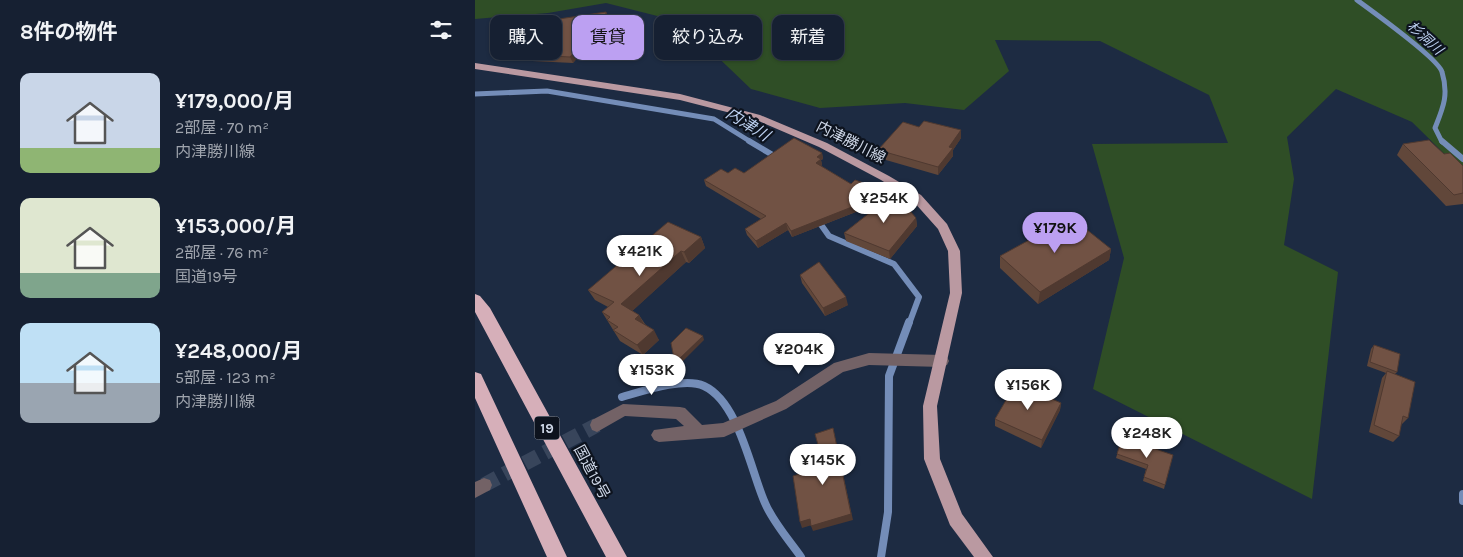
<!DOCTYPE html>
<html lang="ja">
<head>
<meta charset="utf-8">
<style>
  body { margin:0; font-family:Karla,"Noto Sans JP",sans-serif; background:#232d3e; color:#f1f3f6; height:100vh; display:flex; flex-direction:column; font-size:19px; white-space:nowrap }
  * { box-sizing:border-box; margin:0 }
  p { font-size:16px; color:#9ea3ac }
  .icon { flex:none; width:28px; height:28px; fill:none; stroke:currentColor; stroke-width:2; stroke-linecap:round; stroke-linejoin:round }
  .map { position:relative; flex:1; overflow:hidden }
  .sheet { display:flex; flex-direction:column; background:#162032; width:475px }
  .sheet>* { flex:none }
  .guide { position:absolute; left:15px; top:15px; width:475px; height:45px; display:flex; gap:10px }
  .price { position:absolute; translate:-50% -42px; padding:0 11px; border-radius:18px; background:#fff; color:#222; font-size:16px; line-height:32px; filter:drop-shadow(0 1px 2px #0008) }
  .price::after { content:''; position:absolute; left:50%; top:30px; width:15px; height:11px; margin-left:-8px; background:inherit; clip-path:polygon(0 0,100% 0,50% 100%) }
  .price.current { background:#bca0f2; color:#111 }
  ul { padding:0; list-style:none }
  li { display:flex; align-items:center; gap:15px; height:125px; padding:0 20px }
  li span { display:grid; place-items:center; flex:none; width:140px; height:100px; border-radius:10px; color:#555 }
  li>.icon { margin-inline-start:auto }
  span .icon { width:60px; height:60px; fill:#fffc; stroke-width:1 }
  li b { font-size:21px }
  h2 { display:flex; justify-content:space-between; align-items:center; height:60px; padding:0 20px; font-size:21px }
  .chip { padding:0 18px; border-radius:10px; background:#162032; box-shadow:0 1px 4px #0004,0 0 0 1px #353e4d; font-size:18px; line-height:45px }
  .chip.current { background:#bca0f2; color:#111 }
  main { display:flex; flex:1; min-height:0 }
  .map>svg:first-child { display:block }
</style>
</head>
<body>
<main>
<section class="sheet">
<h2>8件の物件<svg class="icon" aria-label="filters" viewBox="0 0 24 24"><path d="M4 7h16M4 17h16"/><circle cx="9" cy="7" r="2"/><circle cx="15" cy="17" r="2"/></svg></h2>
<ul>
<li><span style="background:linear-gradient(#c9d6e8 75%,#8fb573 0)"><svg class="icon" aria-label="home" viewBox="0 0 24 24"><path d="M3 11l9-7 9 7M6 9v11h12V9"/></svg></span><div><b>¥179,000/月</b><p>2部屋 · 70 m²</p><p>内津勝川線</p></div></li>
<li><span style="background:linear-gradient(#dfe7d0 75%,#7fa58c 0)"><svg class="icon" aria-label="home" viewBox="0 0 24 24"><path d="M3 11l9-7 9 7M6 9v11h12V9"/></svg></span><div><b>¥153,000/月</b><p>2部屋 · 76 m²</p><p>国道19号</p></div></li>
<li><span style="background:linear-gradient(#bfe0f5 60%,#9aa5b1 0)"><svg class="icon" aria-label="home" viewBox="0 0 24 24"><path d="M3 11l9-7 9 7M6 9v11h12V9"/></svg></span><div><b>¥248,000/月</b><p>5部屋 · 123 m²</p><p>内津勝川線</p></div></li>
</ul>
</section>
<div class="map">
<svg width="988" height="557" viewBox="0 0 988 557">
  <rect width="100%" height="100%" fill="#1d2b42"/>
  <path fill="#2f4e26" d="M0,0h988v172l-51,-50 -76,-33 -49,48 7,42 -10,66 54,27 -26,227 -219,-110 31,-131 -32,-114 136,-1 -19,-48 -109,-54 -105,-1 14,31 -45,39 -59,-7 -85,5 -69,-19 -70,-67 -75,-19 -58,10 -73,6z"/>
  <g fill="none" stroke-linecap="round" stroke-linejoin="round">
    <path stroke="#748db8" stroke-width="5" d="M882,0c15,11 82,59 85,72 7,23 1,36 -7,56l7,14
      M0,94l72,-3 167,28 37,23"/>
    <path stroke="#748db8" stroke-width="6" d="M274,141l22,13 5,7
      M967,141l21,18
      M342,219l12,17 65,28 25,33 -10,27"/>
    <path stroke="#748db8" stroke-width="8" d="M147,397c21,-6 62,-20 82,-11 35,16 47,86 61,117 8,19 24,37 36,54
      M988,494v7
      M406,557l7,-45 1,-136 20,-54"/>
    <path stroke="#38455b" stroke-width="15" stroke-dasharray="15 8" stroke-linecap="butt" d="M9,485l113,-60"/>
    <path fill="#736266" fill-rule="evenodd" d="M394,353l73,2 5,2 2,4 -2,4 -5,2 -73,-2 -26,7 -57,37 -62,28 -65,5 -5,-2 -3,-5 3,-5 30,-4 -8,-7 -51,-3 -28,16 -5,-2 -2,-5 2,-5 31,-16 57,3 5,1 17,17 21,-2 53,-22 58,-38z
      M9,478l6,2 2,5 -2,5 -15,8v-16z"/>
    <path fill="#ba99a1" fill-rule="evenodd" d="M0,63l205,31 80,21 67,28 62,33 32,19 26,29 13,27 2,42 -25,113 3,53 22,55 31,43h-19l-24,-32 -26,-66 -1,-53 27,-113 -2,-42 -10,-22 -25,-28 -32,-21 -62,-33 -65,-28 -74,-19 -205,-31z"/>
    <path fill="#d6afb9" fill-rule="evenodd" d="M0,294l5,2 10,12 137,249h-21l-131,-245z
      M0,372l6,2 86,183h-20l-72,-159z"/>
  </g>
  <path fill="#61473a" d="M131,12l3,6 -3,39 -27,-1 -6,7 -61,-3 -3,-6 42,-31z
    M486,138l-8,12v6l-15,19 -59,-17 -1,-8z
    M928,144l41,10 19,12v38l-17,2 -49,-51z
    M347,153l1,6 -2,1 1,5 -1,1 30,18 39,8 1,4 25,22 1,8 -27,33 -44,-18 -2,-8 40,-32 -92,36 -4,-7 -30,18 -11,-13 -2,-6 16,-10 -55,-33 -2,-6 24,-7h16z
    M226,237l4,11 -16,15 -3,-1 -54,49 7,4 6,9 14,16 -16,15 -23,-14 -18,-29 6,-5 -13,-7 -7,-10z
    M636,249l-2,11 -71,44 -38,-36v-12z
    M325,275l48,30 -23,11 -23,-33z
    M899,345l23,27 -2,2 13,44 -6,6h-1l-2,12 -6,6 -24,-10 13,-54 4,-5 -19,-7 4,-17z
    M586,403l-1,7 -19,38 -46,-22v-7z
    M648,435l21,10 21,40 -1,4 -21,-8 3,-12 -30,-11z"/>
  <path fill="#4f3930" d="M131,12l3,6 -3,39 -3,-6z
    M101,50l3,6 -6,7 -3,-6z
    M486,130v8l-8,12v6l-15,19v-8l11,-20z
    M347,153l1,6 -2,1 1,5 -5,4 -1,-6 1,-6z
    M415,192l1,6 -99,39 -1,-6z
    M441,218l1,8 -27,33 -1,-8z
    M311,223l2,7 -30,18 -2,-7z
    M226,237l4,11 -16,15 -5,-11z
    M636,249l-2,11 -71,44 2,-12z
    M206,251l5,11 -58,53 -7,-11z
    M371,297l2,8 -23,11 -2,-8z
    M164,315l6,11 -10,-7z
    M179,330l5,10 -16,15 -6,-10z
    M228,336l1,4 -27,27 -2,-4z
    M586,403l-1,7 -19,38 1,-8z
    M358,428l20,92 -40,11 -2,-5z
    M335,519l2,6 -10,3 -2,-6z"/>
  <path fill="#715244" stroke="#4f3930" d="M131,12l-3,39 -27,-1 -6,7 -61,-3 31,-31h11l1,-3z
    M449,121l37,9 -12,17 4,1 -15,19 -60,-17 25,-28 16,5z
    M319,138l28,15 -5,4 4,2 -5,4 35,21 4,-4 35,12 -99,39 -5,-8 -30,18 -11,-12 21,-13 -62,-36 17,-11 7,4 7,-5 9,5z
    M954,140l15,14 6,-1 13,13v27l-9,2 -51,-51z
    M420,193l21,25 -27,33 -45,-18z
    M596,217l40,32 -71,43 -40,-36z
    M193,222l33,15 -17,15 -3,-1 -60,53 18,11 -4,4 19,11 -17,15 -24,-15 5,-3 -11,-7 3,-3 -8,-5 12,-10 -26,-12z
    M344,262l27,35 -23,11 -23,-33z
    M211,328l17,8 -28,27 -4,-20z
    M899,345l26,9 -3,18 -27,-10z
    M912,371l28,11 -7,36 -5,-2 -4,20 -25,-11z
    M541,383l45,20 -19,37 -47,-21z
    M358,428l18,86 -40,12 -1,-7 -10,3 -7,-46 31,-10 -9,-32z
    M648,435l22,8 -1,2 29,10 -8,30 -21,-8 4,-12 -31,-11z"/>
  <g text-anchor="middle" dominant-baseline="central" stroke-width="4.5" stroke-linejoin="round" paint-order="stroke">
    <g font-size="14" font-style="italic" fill="#bdd1f1" stroke="#0d131e">
      <text transform="translate(950 38) rotate(42)">杉洞川</text>
    </g>
    <rect fill="#0d131e" stroke="#949cab" stroke-width="1" x="59.5" y="416.5" width="25" height="23" rx="4"/>
    <g font-size="14" font-weight="bold" fill="#ced7e7">
      <text x="72" y="428">19</text>
    </g>
    <g font-size="15" fill="#ced7e7" stroke="#0d131e">
      <text transform="translate(376 142) rotate(27)">内津勝川線</text>
      <text transform="translate(117 472) rotate(62)">国道19号</text>
    </g>
    <g font-size="16" font-style="italic" fill="#bdd1f1" stroke="#0d131e">
      <text transform="translate(273 124) rotate(32)">内津川</text>
    </g>
  </g>
</svg>
<b class="price" style="left:409px;top:224px">¥254K</b>
<b class="price current" style="left:580px;top:254px">¥179K</b>
<b class="price" style="left:165px;top:277px">¥421K</b>
<b class="price" style="left:324px;top:375px">¥204K</b>
<b class="price" style="left:177px;top:396px">¥153K</b>
<b class="price" style="left:553px;top:411px">¥156K</b>
<b class="price" style="left:672px;top:459px">¥248K</b>
<b class="price" style="left:348px;top:486px">¥145K</b>
<div class="guide">
<a class="chip">購入</a>
<a class="chip current">賃貸</a>
<a class="chip">絞り込み</a>
<a class="chip">新着</a>
</div>
</div>
</main>
</body>
</html>
